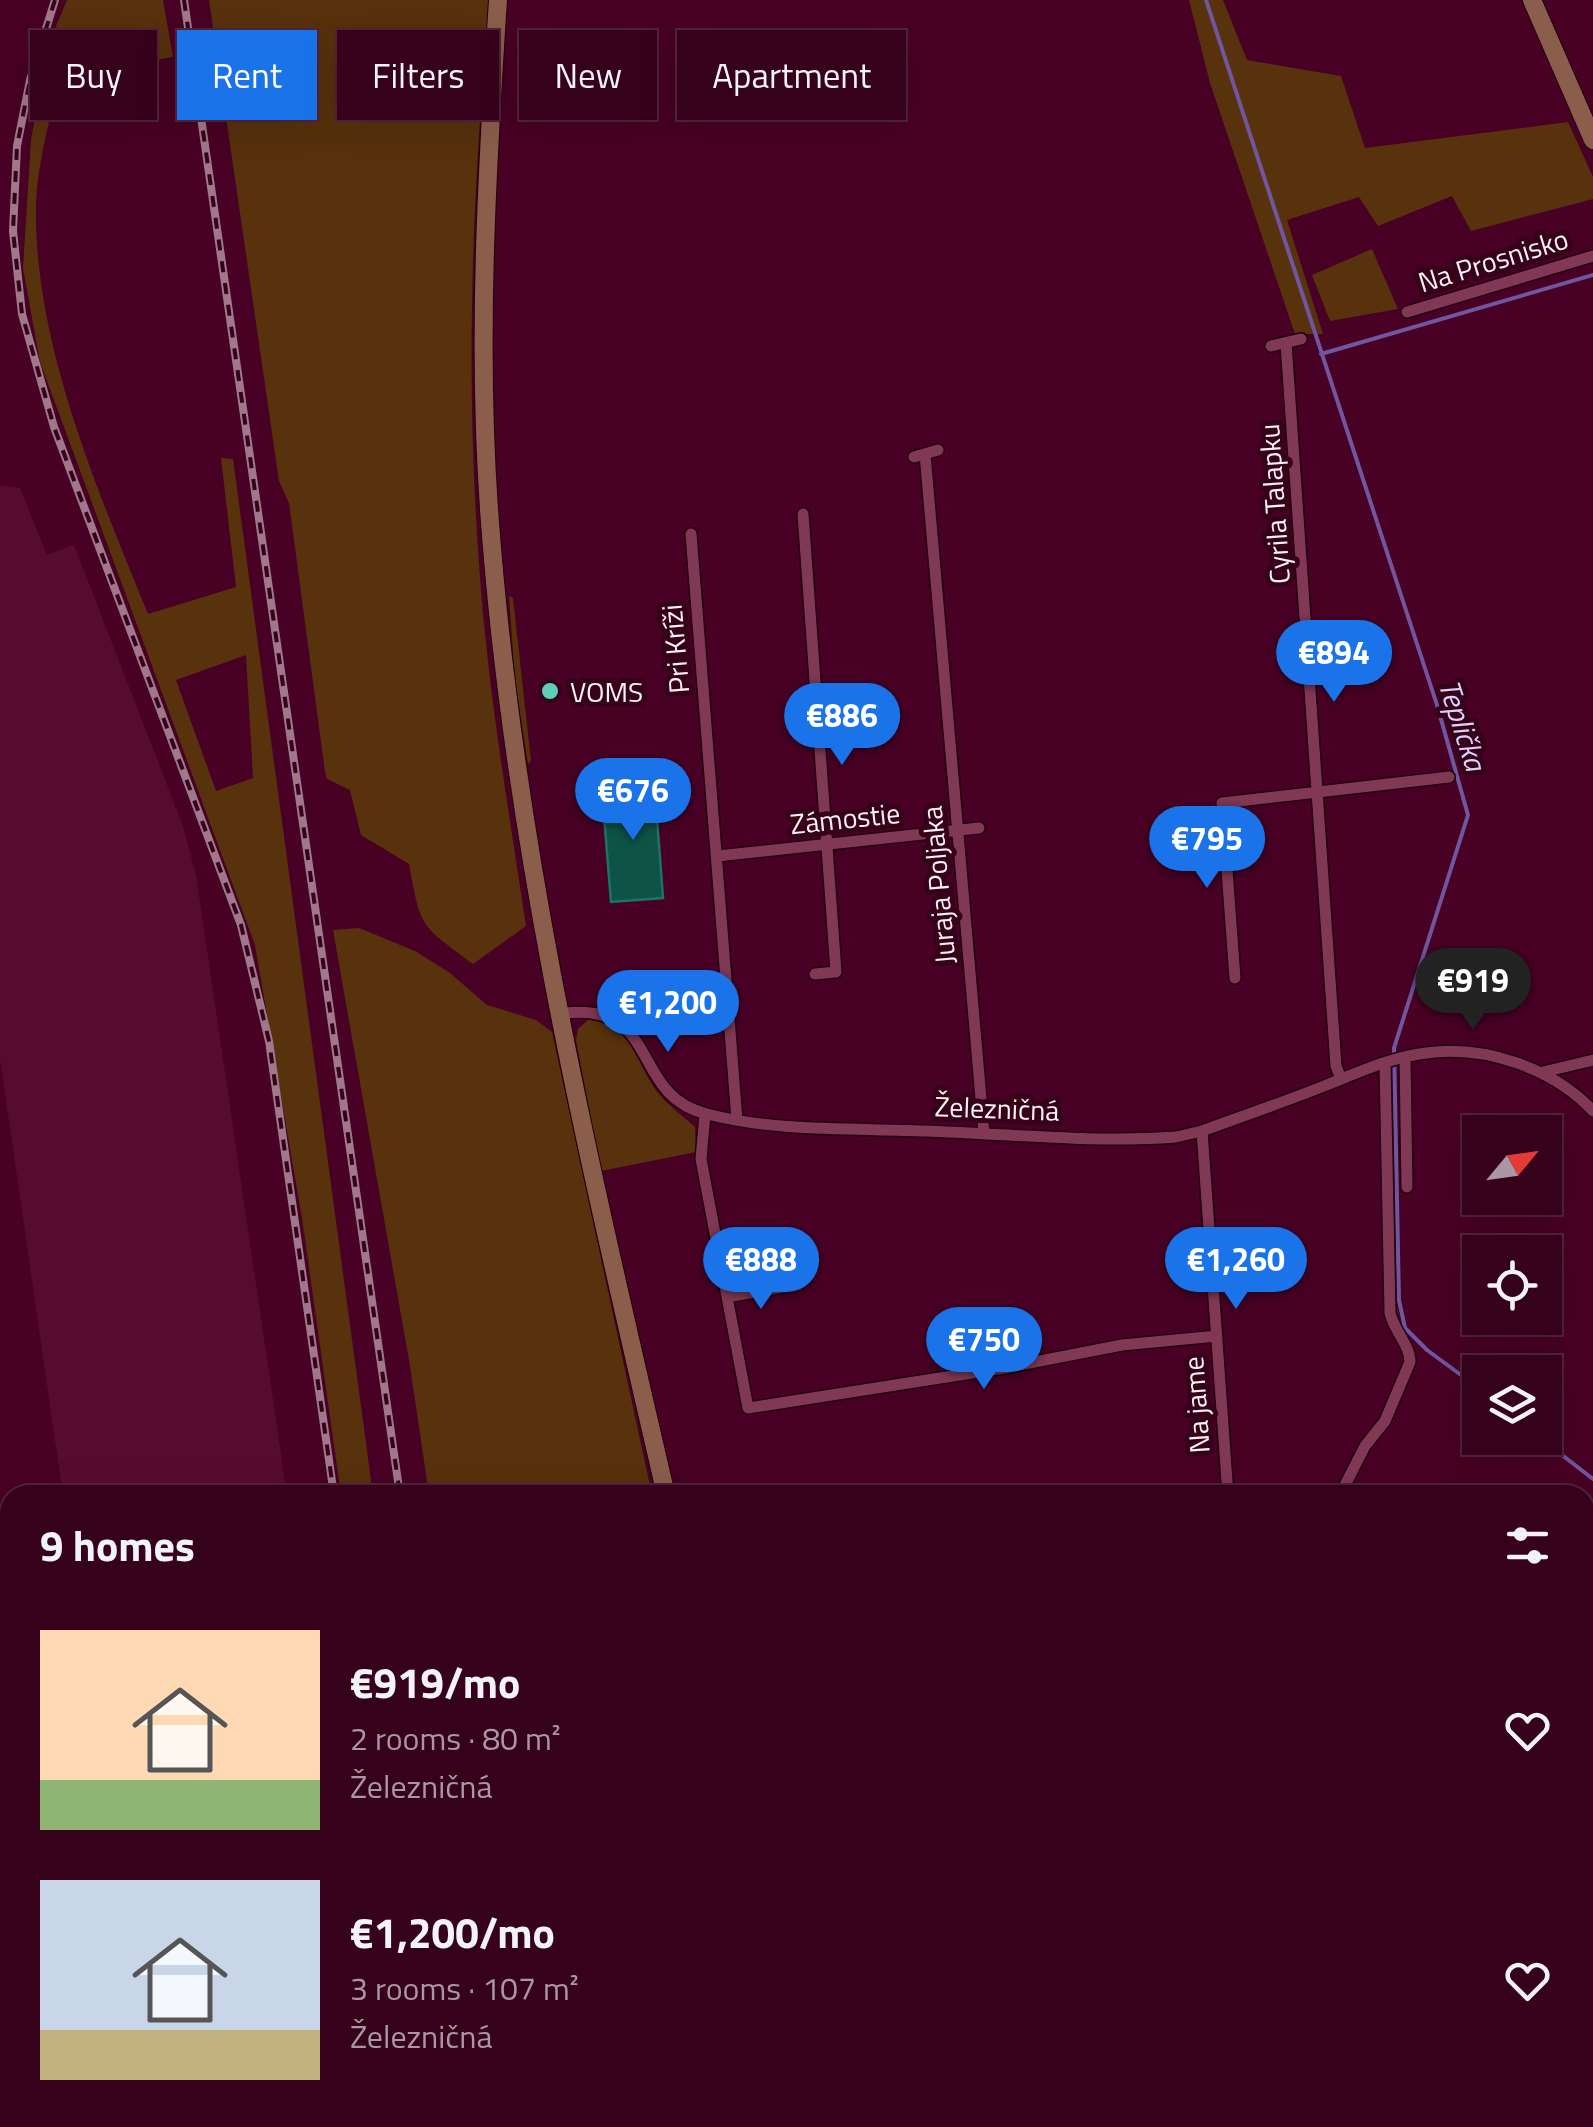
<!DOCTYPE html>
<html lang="en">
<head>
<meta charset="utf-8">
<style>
  body { margin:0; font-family:"Titillium Web",sans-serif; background:#411028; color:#f1f3f6; height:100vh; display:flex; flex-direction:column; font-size:38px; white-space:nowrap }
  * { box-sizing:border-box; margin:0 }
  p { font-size:32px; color:#aa97a3 }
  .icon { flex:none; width:55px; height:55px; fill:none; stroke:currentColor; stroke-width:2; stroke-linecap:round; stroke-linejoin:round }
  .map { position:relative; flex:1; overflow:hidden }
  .drawer { position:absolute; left:0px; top:1485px; width:1595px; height:642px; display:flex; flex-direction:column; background:#36011b; border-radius:30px 30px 0 0; box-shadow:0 10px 40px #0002,0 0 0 2px #50233a }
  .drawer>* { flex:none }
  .banner { position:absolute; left:30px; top:30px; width:1000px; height:90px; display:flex; gap:20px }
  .needle { width:65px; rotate:61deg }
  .buttons { position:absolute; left:1462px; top:1115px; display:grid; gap:20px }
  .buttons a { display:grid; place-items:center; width:100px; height:100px; border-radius:0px; background:#36011b; box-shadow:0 10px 40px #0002,0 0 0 2px #50233a; font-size:50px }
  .price { position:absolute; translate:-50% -85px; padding:0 22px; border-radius:35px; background:#1a73e8; color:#fff; font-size:32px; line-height:65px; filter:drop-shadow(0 2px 5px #0008) }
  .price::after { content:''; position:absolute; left:50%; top:60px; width:30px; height:22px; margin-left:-15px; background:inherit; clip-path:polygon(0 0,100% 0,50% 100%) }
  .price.active { background:#222; color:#fff }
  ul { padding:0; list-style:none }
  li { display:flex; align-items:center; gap:30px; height:250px; padding:0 40px }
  li span { display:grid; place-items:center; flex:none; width:280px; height:200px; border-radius:0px; color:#555 }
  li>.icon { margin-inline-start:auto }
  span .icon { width:120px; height:120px; fill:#fffc; stroke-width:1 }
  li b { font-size:42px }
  h2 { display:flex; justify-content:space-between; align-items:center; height:120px; padding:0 40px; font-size:42px }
  .tag { padding:0 35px; border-radius:0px; background:#36011b; box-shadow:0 10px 40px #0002,0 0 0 2px #50233a; font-size:35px; line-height:90px }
  .tag.active { background:#1a73e8; color:#fff }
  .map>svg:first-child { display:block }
</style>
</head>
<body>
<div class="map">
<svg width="1593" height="2127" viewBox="0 0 1593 2127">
  <rect width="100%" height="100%" fill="#480124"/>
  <path fill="#580b31" d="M0,485l20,3 27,67 27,-10 109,281 13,49 91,620h-224l-63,-436z
    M152,2118h227l1,9h-227z"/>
  <path fill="#58310d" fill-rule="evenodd" d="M67,0h96l10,57 -113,19c-10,44 -24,91 -24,135 -1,135 62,280 112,403l88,-27 -15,-129 12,1 140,1036h-32l-39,-277 -47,-273 -215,-583 -17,-94 8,-128 17,-95zM246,655l7,123 -37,13 -40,-111z
    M209,0h281c-18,187 -25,376 -11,563 8,121 29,243 47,363l-53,38c-53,-40 -52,-34 -64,-100l-48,-29 -11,-45 -23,-11 -2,-7 -36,-269 -10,-22z
    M1189,0h34l24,60 94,16 24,72 203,-26 25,55v22l-122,32 -19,-35 -74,30 -19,-29 -72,23 36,114h-28l-85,-251z
    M1372,249l26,60 -68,12 -18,-46z
    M509,596l4,2 18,163 -3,3 -13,-84z
    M359,928l56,23 35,22 37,32 49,15 16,12 100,463h-223l-19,-129 -77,-436z
    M589,1019c44,5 47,46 70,75 10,12 24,22 36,33l1,25 -95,19 -25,-131 2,-11z
    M499,2118h277l1,9h-277z
    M1180,2118h205l3,3 -6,6h-212z"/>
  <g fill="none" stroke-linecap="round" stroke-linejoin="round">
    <path stroke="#6f569e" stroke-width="4" d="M1206,0l231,705 31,110 -74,233 5,252 6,28 22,22 53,39
      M1321,354l272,-79
      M1540,1438l53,41
      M1585,1635l8,-20"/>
  </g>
  <path fill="#0e5348" stroke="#1c7465" stroke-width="2.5" d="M654,779l9,119 -52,4 -9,-111 33,-2 -1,-9z"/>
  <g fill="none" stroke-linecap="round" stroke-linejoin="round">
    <g stroke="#20010d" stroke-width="14">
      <path id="minor" d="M1407,312l186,-56
        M1286,343l50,723 5,13
        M1271,346l30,-7
        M925,454l59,679
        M914,457l24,-7
        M803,514l33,458 -21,2
        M691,534l46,586
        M717,856l262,-28
        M1235,978l-13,-175 227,-26
        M557,1014c107,-16 70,81 150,100 69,18 148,14 219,17 83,3 168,12 250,6l26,-6c41,-15 82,-29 122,-45 33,-13 67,-29 102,-33 59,-8 127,15 167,58
        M1405,1057l2,130
        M1543,1072l50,-12
        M705,1114l-4,45 47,249 256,-40 118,-23 95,-9
        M1202,1131l26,364
        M727,1297l61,-11
        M1340,1495l25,-49 20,-25 25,-59c0,-17 -16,-31 -20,-49l-5,-250
        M1585,1664l8,-21
        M1585,1989l8,4
        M1585,2033l8,-4"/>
    </g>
    <g stroke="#20010d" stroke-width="20">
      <path id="secondary" d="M498,0c-11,169 -21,339 -9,509 24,339 101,656 177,986
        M1532,0l61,140
        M796,2118l2,9"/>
    </g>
    <use href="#minor" stroke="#813854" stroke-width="11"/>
    <use href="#secondary" stroke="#8b5e4c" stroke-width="18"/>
    <g stroke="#a0788b" stroke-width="8">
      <path id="rail" d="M55,0l-25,80 -13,66 -4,85 9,83 32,113 187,498 28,116 65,454
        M184,0l216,1495
        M423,2118l2,9
        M470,2118l2,9
        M489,2118l1,9
        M515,2118l2,9"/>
    </g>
    <use href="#rail" stroke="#36021a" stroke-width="4" stroke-dasharray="11" stroke-linecap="butt"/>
  </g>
  <circle fill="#5eceb8" stroke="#36021a" stroke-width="4" cx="550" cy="691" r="10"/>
  <g text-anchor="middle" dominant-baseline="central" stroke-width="10" stroke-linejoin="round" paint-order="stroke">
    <g font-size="28" fill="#faf1f3" stroke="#36021a">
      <text transform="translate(1493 260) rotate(-17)">Na Prosnisko</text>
      <text transform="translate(1274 504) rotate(-94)">Cyrila Talapku</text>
      <text transform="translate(675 649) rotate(-95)">Pri Kríži</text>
      <text transform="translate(845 818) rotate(-6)">Zámostie</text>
      <text transform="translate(938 885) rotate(-95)">Juraja Poljaka</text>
      <text transform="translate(997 1108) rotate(2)">Železničná</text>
      <text transform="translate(1196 1405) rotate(-94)">Na jame</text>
    </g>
    <g font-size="28" fill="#faf1f3" stroke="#36021a" text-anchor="start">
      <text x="570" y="691">VOMS</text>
    </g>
    <g font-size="30" font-style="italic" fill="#dcd1fa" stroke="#36021a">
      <text transform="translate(1463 725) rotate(72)">Teplička</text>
    </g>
  </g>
</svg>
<div class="buttons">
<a><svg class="needle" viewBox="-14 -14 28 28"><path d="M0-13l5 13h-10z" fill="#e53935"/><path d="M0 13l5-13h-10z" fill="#aa97a3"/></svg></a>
<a><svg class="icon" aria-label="locate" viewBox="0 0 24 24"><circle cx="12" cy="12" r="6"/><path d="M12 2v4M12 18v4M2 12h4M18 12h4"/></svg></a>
<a><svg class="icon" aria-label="layers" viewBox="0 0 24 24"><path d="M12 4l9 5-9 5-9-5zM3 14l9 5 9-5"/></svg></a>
</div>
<b class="price" style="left:1334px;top:705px">€894</b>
<b class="price" style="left:842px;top:768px">€886</b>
<b class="price" style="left:633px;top:843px">€676</b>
<b class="price" style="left:1207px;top:891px">€795</b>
<b class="price active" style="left:1473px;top:1033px">€919</b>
<b class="price" style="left:668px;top:1055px">€1,200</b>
<b class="price" style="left:761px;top:1312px">€888</b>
<b class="price" style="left:1236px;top:1312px">€1,260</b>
<b class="price" style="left:984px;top:1392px">€750</b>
<div class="banner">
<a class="tag">Buy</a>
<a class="tag active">Rent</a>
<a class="tag">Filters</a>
<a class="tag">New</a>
<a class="tag">Apartment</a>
</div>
<section class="drawer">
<h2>9 homes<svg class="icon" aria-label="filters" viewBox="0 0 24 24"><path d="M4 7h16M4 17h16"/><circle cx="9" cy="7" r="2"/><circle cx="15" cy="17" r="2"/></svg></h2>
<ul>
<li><span style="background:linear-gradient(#ffd9b3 75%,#8fb573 0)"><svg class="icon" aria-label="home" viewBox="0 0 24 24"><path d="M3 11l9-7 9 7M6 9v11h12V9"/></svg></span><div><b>€919/mo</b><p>2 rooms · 80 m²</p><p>Železničná</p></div><svg class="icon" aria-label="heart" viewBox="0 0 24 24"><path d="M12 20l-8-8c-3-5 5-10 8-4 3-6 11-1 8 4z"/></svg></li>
<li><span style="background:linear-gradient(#c9d6e8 75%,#c2b280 0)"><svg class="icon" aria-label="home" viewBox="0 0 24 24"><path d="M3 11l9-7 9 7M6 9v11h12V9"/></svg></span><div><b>€1,200/mo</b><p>3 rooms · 107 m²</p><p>Železničná</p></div><svg class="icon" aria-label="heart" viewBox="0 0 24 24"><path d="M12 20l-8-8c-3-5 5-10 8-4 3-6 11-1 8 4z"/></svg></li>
</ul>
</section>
</div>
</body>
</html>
